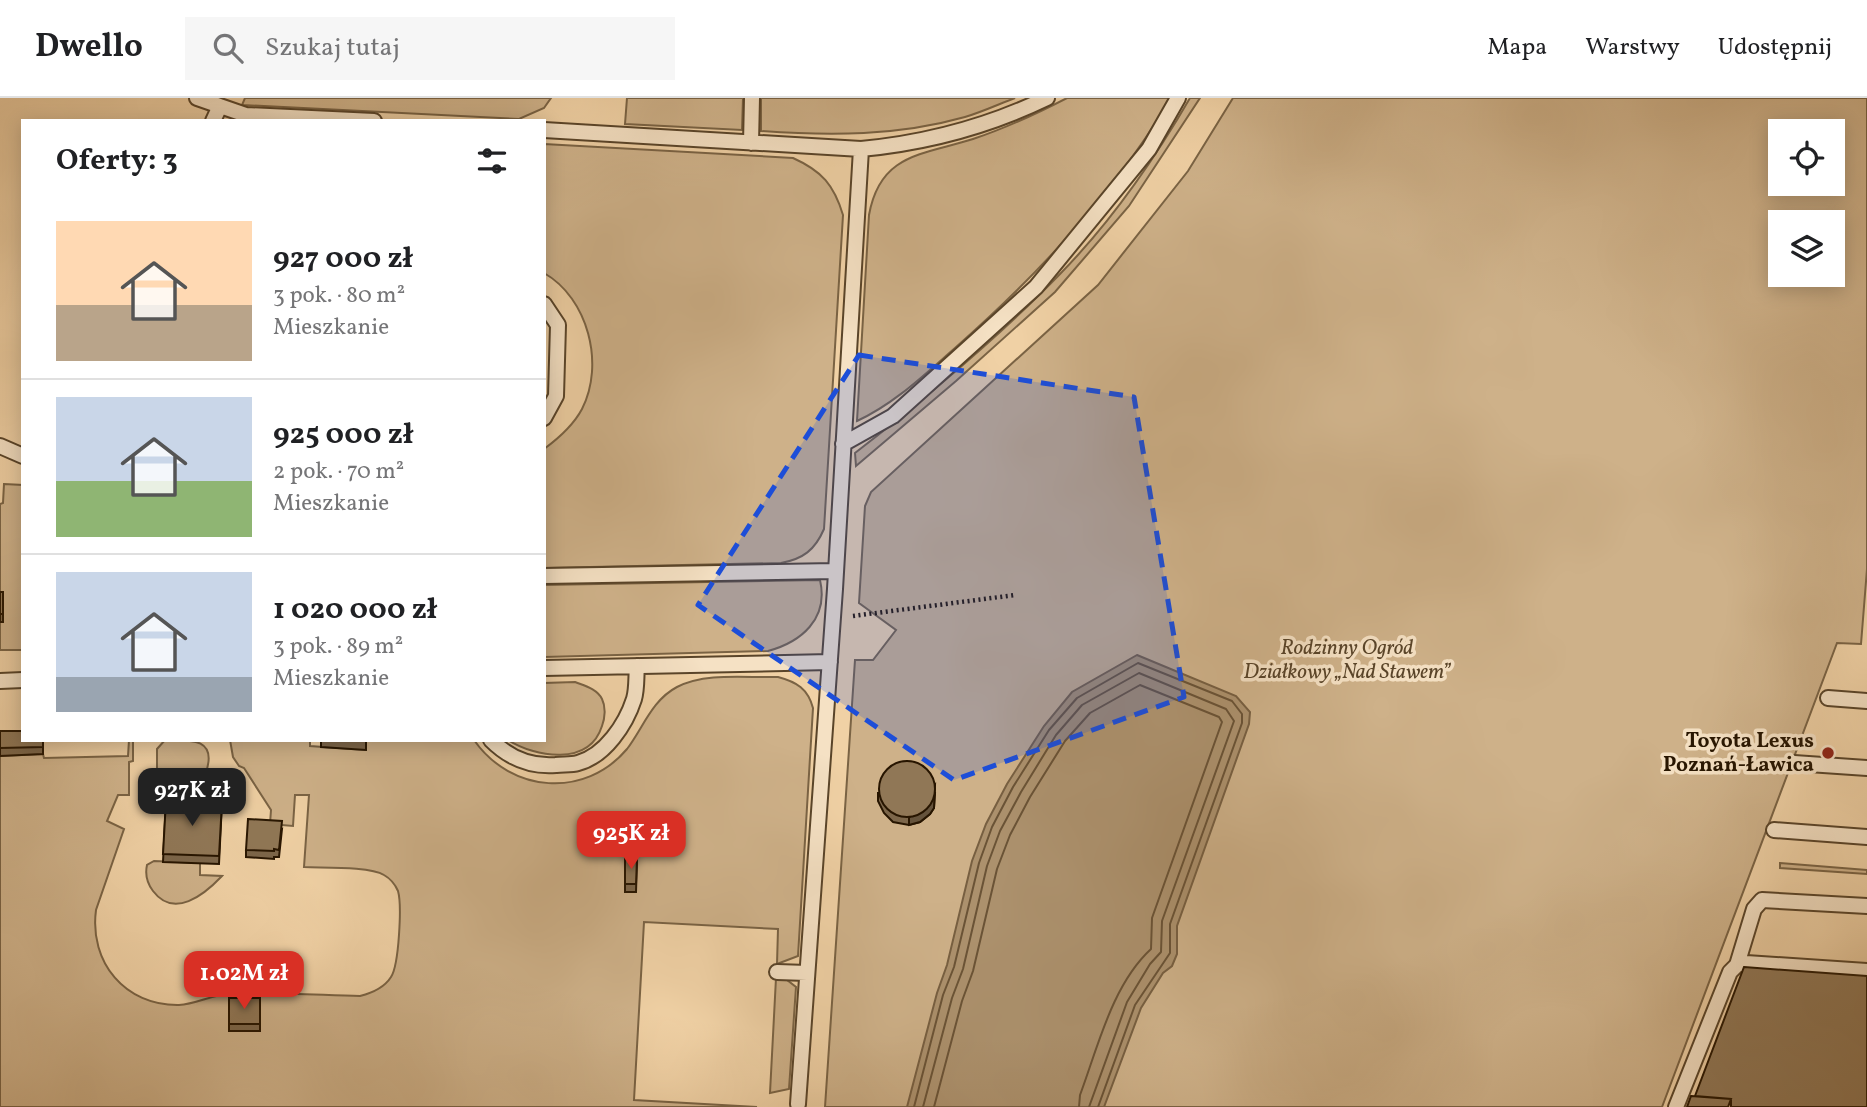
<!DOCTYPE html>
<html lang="pl">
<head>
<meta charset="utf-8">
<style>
  body { margin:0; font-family:Vollkorn,serif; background:#f6f6f6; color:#202124; height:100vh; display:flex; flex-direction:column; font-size:26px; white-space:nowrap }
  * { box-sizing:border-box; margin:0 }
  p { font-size:23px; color:#757577 }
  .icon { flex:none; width:38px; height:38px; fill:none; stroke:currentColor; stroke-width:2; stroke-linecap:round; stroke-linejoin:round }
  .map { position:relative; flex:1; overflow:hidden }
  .details { position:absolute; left:21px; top:21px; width:525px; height:623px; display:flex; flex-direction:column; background:#fff; border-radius:0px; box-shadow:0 4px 18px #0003 }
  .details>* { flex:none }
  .buttons { position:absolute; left:1768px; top:21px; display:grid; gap:14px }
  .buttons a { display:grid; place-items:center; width:77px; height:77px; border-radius:0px; background:#fff; box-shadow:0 4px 18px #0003; font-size:35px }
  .price { position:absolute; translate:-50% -60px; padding:0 16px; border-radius:14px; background:#d93025; color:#fff; font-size:23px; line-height:46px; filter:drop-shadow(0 2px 4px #0008) }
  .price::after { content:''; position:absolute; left:50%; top:42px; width:21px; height:16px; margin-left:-10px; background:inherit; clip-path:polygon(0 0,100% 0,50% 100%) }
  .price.on { background:#222; color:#fff }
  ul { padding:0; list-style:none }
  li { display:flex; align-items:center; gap:21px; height:175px; padding:0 35px }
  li+li { border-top:2px solid #e0e0e0 }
  li span { display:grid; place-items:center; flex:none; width:196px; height:140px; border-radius:0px; color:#555 }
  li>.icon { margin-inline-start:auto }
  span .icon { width:84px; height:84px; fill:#fffc; stroke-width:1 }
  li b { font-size:30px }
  h2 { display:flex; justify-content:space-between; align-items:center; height:84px; padding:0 35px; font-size:30px }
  header { display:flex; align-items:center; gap:42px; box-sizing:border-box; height:98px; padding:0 35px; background:#fff; border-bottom:2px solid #e0e0e0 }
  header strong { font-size:33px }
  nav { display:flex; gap:38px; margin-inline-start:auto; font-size:24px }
  .search { width:490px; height:63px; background:#f6f6f6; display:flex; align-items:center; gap:18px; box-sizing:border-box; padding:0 24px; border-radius:0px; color:#757577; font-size:26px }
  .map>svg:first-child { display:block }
</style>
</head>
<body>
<header>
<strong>Dwello</strong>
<div class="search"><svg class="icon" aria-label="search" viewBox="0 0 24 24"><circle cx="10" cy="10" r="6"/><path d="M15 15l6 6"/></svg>Szukaj tutaj</div>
<nav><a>Mapa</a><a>Warstwy</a><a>Udostępnij</a></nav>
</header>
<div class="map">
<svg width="1867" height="1009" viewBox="0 0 1867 1009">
  <rect width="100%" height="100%" fill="#f0d1a5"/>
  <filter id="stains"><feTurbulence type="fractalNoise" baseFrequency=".00286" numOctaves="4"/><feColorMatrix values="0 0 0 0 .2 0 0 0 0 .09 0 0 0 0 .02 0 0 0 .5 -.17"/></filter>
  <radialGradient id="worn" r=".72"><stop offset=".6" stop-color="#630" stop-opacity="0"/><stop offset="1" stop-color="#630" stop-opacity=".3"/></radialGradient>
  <path fill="#ceb189" stroke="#7a6344" stroke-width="2" fill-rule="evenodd" d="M245,0h306l-7,10 -25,11 -277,-14z
    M627,0h116l-1,32 -117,-6z
    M761,0h254c-16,6 -33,14 -50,19 -67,19 -135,19 -204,14z
    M1067,0h104c-57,96 -133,177 -216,250 -31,27 -61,56 -98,73l12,-206c11,-62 54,-60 104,-76 33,-11 63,-25 94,-41z
    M1190,0h10l-71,108 -74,86 -99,89 -100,85 -1,-13c72,-56 142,-114 205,-179 51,-52 94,-114 130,-176z
    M1233,0h634v471l-6,75 -24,-1 -175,464h-837l30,-447h18l23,-30 -37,-27 6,-97 6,-14 227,-207 90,-114zM1780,33h52v53h-52zM1780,124h52v53h-52z
    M544,46l249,14c29,13 41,27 50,57l-19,314c-9,21 -21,30 -43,34l-237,5v-119c15,-11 29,-23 38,-40 23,-45 6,-111 -38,-136z
    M4,386l19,1v165h-23v-146l3,-1z
    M820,482c9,39 -19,62 -52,71l-224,6v-72z
    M778,579c19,5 30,12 35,31l-15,248 -21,8 1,-35 -134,-7 -10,178 123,7h-757v-351l43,-2 1,4 84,-2 1,-16h4v21l-4,1v33h-11l-11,26 17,8 -28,81c-7,52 29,96 83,95 18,-1 34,-11 52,-11 43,-2 86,1 129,2 12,-3 24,-8 31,-19 8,-12 11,-72 7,-86 -3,-7 -7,-12 -14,-16 -14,-9 -62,-7 -80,-8l5,-72h-14l-2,31 -23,-2 1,-14 -27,-42 -5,-2 -6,-9 -3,-17h80v6l55,4 1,-10h108c37,53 111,59 153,9 16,-21 25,-49 50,-62 29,-15 69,-9 101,-10z
    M575,584c10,4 22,7 27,17 4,8 3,19 0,27 -13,41 -67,31 -94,14h36v-57z
    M165,642c23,0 53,-3 41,32l-10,4v10l-3,4c-14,3 -27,3 -36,-8v-33z
    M154,763l46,2v12l22,1c-18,19 -48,43 -69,15 -6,-8 -8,-17 -6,-26z
    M1780,765l87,7v4l-87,-6z
    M776,880l11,2 9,7 -7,102 -19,4z"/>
  <path fill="#ac916d" stroke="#775f41" stroke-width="2" d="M1137,557l99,41 14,16 -1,12 -72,202v28l-5,12 -9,7 -22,35 -37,99h-197l30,-114 10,-28 25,-104 14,-37 21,-40 37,-58 28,-34z"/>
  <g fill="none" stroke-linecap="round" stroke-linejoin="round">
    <path stroke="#6a5336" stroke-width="2" d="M914,1009l29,-112 11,-28 25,-104 13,-36 21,-40 36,-57 28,-32 61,-35 94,38 10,13v9l-72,201v29l-35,52 -37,102
      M923,1009l29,-109 11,-29 24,-103 13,-35 21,-39 35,-57 26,-30 57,-32 87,36 8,12 -72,200 -1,31 -11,12 -23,38 -38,105
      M934,1009l28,-106 11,-30 24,-102 13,-34 20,-38 35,-56 25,-28 50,-28 79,32 3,5 -70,196 -1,31c-39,36 -53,98 -71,146l-1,12"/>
    <g stroke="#594429" stroke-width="18">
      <path id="service" d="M197,0l23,8
        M213,23l7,-15 26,9 128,6
        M544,32l317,19c64,-6 128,-23 186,-51
        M751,45l1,-45
        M544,206l14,21 -2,71 -12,22
        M843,346l50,-28 143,-129 113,-138 29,-51
        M0,348l23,10
        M544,478l291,-5
        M544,570l286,-6
        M0,583l23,-1
        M1828,600l39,3
        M491,642c18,18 40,27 65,25 7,-1 15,0 22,-2 27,-7 48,-39 56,-64 3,-10 2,-22 3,-33
        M1794,665l73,5
        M1774,732l93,7
        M1737,867l17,-56 8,-9 105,6
        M777,874l30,1
        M798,1006l37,-515 26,-440
        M1676,1009l54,-135 7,-7 9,-2 121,8"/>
    </g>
    <path stroke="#271500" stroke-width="4.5" stroke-dasharray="2 3.5" stroke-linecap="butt" d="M853,518l162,-21"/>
    <use href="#service" stroke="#f5e1c4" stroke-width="14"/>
  </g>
  <path fill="#7c664a" stroke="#271500" stroke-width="2" d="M0,494h3v30h-3z
    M0,633l43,16v7l-43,2z
    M321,642h45v10l-45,-3z
    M878,695h57l-1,15 -4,6 -10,8 -11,3 -16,-3 -9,-9 -6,-12z
    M166,702l56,2 -3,62 -56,-2z
    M282,731l-3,28h-5v2l-28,-2v-7z
    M625,760l12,1 -1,33h-11z
    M229,900h31v33h-31z"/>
  <path fill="#65533c" stroke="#271500" stroke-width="2" d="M935,687l-1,23 -4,6 -10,8 -11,3v-7z"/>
  <path fill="#907756" stroke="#271500" stroke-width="2" d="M0,494h3v22h-3z
    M0,633h23v9h20v7l-43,1z
    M879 691a28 28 0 1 1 56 0a28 28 0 1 1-56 0Z
    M166,702l56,2 -3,54 -56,-2z
    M248,721l34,2 -3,29 -5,-1v2l-28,-1z
    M625,760l12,1 -1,25h-11z
    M1744,869l123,9v131h-136v-8l-36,-3z
    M229,900h31v26h-31z
    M1691,998l40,3 -3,8h-41z"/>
  <path fill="#1d4ed8" fill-opacity="0.2" stroke="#1d4ed8" stroke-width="5" stroke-dasharray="14 9" stroke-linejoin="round" d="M859,257l275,42 50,300 -230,83 -256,-175z"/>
  <circle fill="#8f2418" stroke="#f5e1c4" stroke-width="2.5" cx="1828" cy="655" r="7"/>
  <g text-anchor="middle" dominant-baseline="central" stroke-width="7" stroke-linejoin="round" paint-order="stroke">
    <g font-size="21" font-style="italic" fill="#594429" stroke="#f5e1c4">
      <text x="1347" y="550">Rodzinny Ogród<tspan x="1347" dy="24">Działkowy „Nad Stawem”</tspan></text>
    </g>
    <g font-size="21" font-weight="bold" fill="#271500" stroke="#f5e1c4" text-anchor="end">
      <text x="1814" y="643">Toyota Lexus<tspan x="1814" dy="24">Poznań-Ławica</tspan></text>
    </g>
  </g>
  <rect width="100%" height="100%" filter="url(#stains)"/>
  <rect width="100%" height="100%" fill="url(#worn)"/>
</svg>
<div class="buttons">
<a><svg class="icon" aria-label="locate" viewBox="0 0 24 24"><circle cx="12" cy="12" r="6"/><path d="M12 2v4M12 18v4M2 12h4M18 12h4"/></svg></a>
<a><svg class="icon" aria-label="layers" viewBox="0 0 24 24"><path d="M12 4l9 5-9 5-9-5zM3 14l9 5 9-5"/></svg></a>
</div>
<b class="price on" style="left:192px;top:730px">927K zł</b>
<b class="price" style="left:631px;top:773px">925K zł</b>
<b class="price" style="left:244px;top:913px">1.02M zł</b>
<section class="details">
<h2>Oferty: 3<svg class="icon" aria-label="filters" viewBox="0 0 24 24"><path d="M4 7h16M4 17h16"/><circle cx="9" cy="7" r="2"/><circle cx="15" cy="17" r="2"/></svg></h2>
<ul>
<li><span style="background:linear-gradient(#ffd9b3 60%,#b9a48a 0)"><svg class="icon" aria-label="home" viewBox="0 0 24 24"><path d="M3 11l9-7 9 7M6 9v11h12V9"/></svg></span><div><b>927 000 zł</b><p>3 pok. · 80 m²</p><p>Mieszkanie</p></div></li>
<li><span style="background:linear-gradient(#c9d6e8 60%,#8fb573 0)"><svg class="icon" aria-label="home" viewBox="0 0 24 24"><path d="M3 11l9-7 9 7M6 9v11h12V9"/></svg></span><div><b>925 000 zł</b><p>2 pok. · 70 m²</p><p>Mieszkanie</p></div></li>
<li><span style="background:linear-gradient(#c9d6e8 75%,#9aa5b1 0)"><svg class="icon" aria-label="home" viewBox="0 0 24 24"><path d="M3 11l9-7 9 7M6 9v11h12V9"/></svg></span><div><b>1 020 000 zł</b><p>3 pok. · 89 m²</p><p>Mieszkanie</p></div></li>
</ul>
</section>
</div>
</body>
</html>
